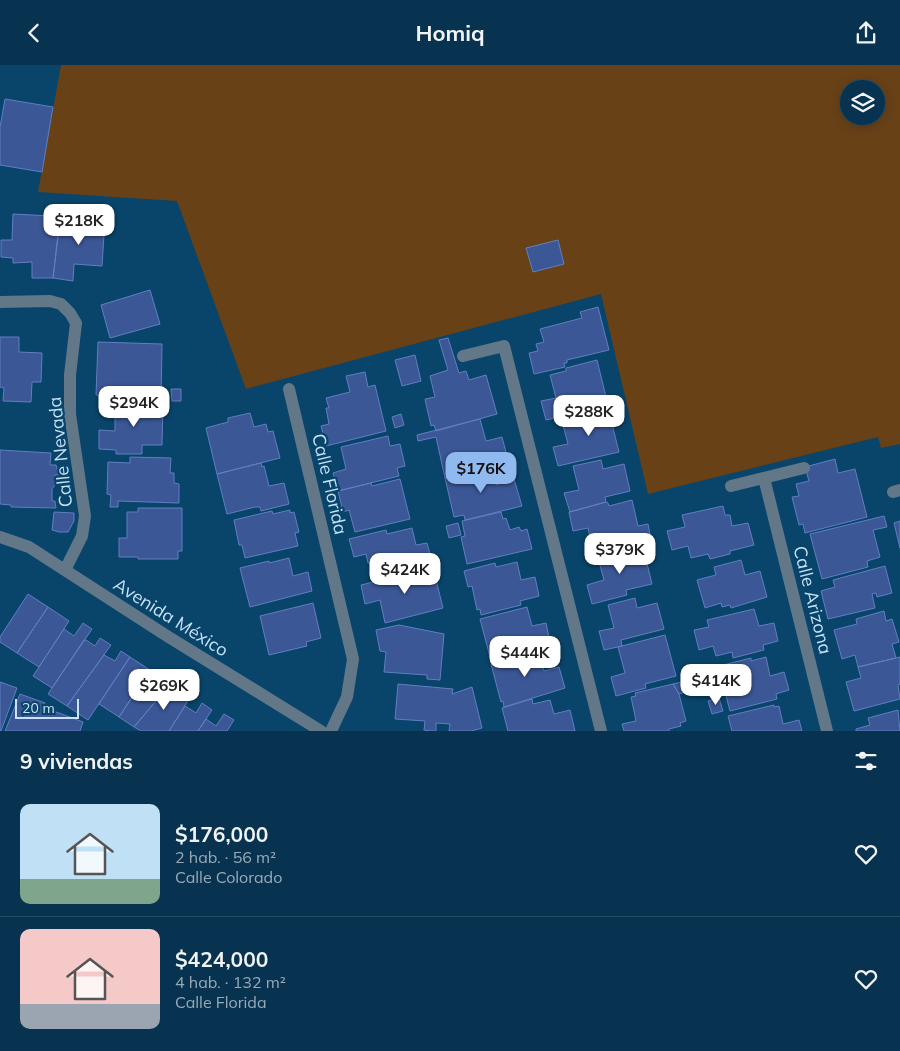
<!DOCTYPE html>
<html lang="es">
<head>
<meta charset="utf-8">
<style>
  body { margin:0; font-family:Mulish,sans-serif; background:#153f5a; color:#f1f3f6; height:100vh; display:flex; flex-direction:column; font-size:19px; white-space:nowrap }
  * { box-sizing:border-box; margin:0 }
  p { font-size:16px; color:#98aab7 }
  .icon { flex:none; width:28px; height:28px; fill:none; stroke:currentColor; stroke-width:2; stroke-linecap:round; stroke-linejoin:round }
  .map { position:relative; height:666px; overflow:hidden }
  .details { display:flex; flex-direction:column; background:#073350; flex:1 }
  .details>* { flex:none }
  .buttons { position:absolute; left:840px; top:15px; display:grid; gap:10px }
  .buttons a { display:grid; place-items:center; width:45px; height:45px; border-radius:50%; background:#073350; box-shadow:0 2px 12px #0003,0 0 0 1px #284e67; font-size:25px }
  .scale { position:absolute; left:15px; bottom:12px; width:64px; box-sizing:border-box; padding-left:5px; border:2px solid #c7e2f9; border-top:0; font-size:14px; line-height:18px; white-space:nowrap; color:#c7e2f9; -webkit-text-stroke:4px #09446a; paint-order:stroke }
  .price { position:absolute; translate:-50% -42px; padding:0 11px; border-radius:10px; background:#fff; color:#222; font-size:16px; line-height:32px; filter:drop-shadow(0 1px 2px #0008) }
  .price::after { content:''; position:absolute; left:50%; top:30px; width:15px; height:11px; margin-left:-8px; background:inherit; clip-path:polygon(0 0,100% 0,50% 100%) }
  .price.current { background:#90b9f0; color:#111 }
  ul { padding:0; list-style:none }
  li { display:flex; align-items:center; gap:15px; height:125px; padding:0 20px }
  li+li { border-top:1px solid #284e67 }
  li span { display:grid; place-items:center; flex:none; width:140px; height:100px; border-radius:10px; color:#555 }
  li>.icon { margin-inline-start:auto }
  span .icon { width:60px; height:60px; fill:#fffc; stroke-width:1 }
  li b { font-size:21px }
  h2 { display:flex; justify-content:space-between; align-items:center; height:60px; padding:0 20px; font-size:21px }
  header { display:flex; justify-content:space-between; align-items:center; height:65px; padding:0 20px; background:#073350; font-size:22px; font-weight:700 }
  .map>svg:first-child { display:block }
</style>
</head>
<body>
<header><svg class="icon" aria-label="back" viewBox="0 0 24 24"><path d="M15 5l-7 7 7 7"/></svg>Homiq<svg class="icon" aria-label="share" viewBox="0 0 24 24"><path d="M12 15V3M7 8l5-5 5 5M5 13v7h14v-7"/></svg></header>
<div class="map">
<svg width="900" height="666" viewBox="0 0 900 666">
  <rect width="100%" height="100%" fill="#09446a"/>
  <path fill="#684117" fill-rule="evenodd" d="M61,0h839v379l-19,4 -3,-11 -230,57 -47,-200 -355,95 -69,-188 -139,-9zM849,24h27v27h-27z"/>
  <path fill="#3b5796" stroke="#607fc1" d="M5,34l48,8 -11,65 -42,-7v-38z
    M13,149l38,2v13h8l-6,49h-21v-16l-19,1v-5l-12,-1v-17h11z
    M67,152l38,3 -3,46 -28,-2 -1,17 -20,-3 5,-44h8z
    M558,175l6,24 -31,8 -7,-24z
    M150,225l10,34 -50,14 -9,-33z
    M598,242l11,43 -42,10v3h-3l1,4 -31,7 -5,-21 9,-2 -2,-7 8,-2 -4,-13 42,-11 -2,-6z
    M0,272h19v15l23,1 -1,29h-9l-1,20 -28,-1 1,-13 -4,-1z
    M448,273l11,35 7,-2 3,9 17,-5 11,39 -61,17 -2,-6 -3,1 -6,-27 10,-2 -5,-21 18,-6 -9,-30z
    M98,277l64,2 -1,56 -27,-1 1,-3 -39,-1z
    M415,290l6,26 -19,5 -7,-26z
    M597,295l11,45 -62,15 -5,-19 15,-3 -6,-23 16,-4v-3z
    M365,307l3,15 7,-2 11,46 -60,15 -5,-20 8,-2 -3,-16h3l-3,-10 24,-6 -4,-16z
    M171,324h10v12h-9z
    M115,336h23v4h25l-1,40h-20v9h-26v-4l-17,-1v-19l16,1z
    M620,342l4,14 -12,3 7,28 -61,14 -5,-19 15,-3 -6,-23z
    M250,348l4,14 12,-3 2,8 5,-1 7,27 -63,16 -11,-46 22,-6v-4z
    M401,349l3,11 -9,3 -3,-11z
    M480,354l6,22 16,-4 6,23 -17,5v2l-46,11 -9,-41 -18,4 -1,-6z
    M388,371l2,10 10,-2 5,22 -8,2 2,8 -61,15 -5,-18 13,-4 -5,-22z
    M0,385l51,3 -1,12h6l3,10h-4v10l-3,4v12h3l1,7 -45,-1v-2l-11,-1z
    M130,392l41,1 -1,15h4v10l5,1v19l-61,-2v6h-8l1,-12 -4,-1 1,-32 22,1z
    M835,394l3,14 17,-4 12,48 -62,16 -2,-9 -4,1 -7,-28 7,-1 -3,-12 13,-3 -4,-14z
    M601,395l2,9 21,-5 6,27 -25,6 1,5 -36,10 -6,-19 15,-3 -6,-24z
    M261,398l1,4 2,-1 5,20 15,-3 5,21 -28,7 -1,-4h-5l-28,7 -10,-40z
    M487,403l1,4 4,-1 4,14 18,-6 8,27 -57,14 -1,-5 -10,2 -9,-39z
    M400,414l10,40 -55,13 -6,-22 -6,2 -5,-21 33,-8 1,3z
    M632,435l6,26 10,-2 3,15 -13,3v-3l-3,1 1,5 -39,9 -1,-4 -3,1 -5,-23 -15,3 -4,-19 37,-10 2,1 1,3z
    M723,441l2,9h5l2,11 16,-3 6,22 -24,6v3l-20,5 -2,-5 -17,4 -3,-12 -16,4 -5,-19 18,-4 -3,-12z
    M138,443h44v43h-4v8h-40v-2h-19v-19h8v-26h11z
    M290,445v3l4,-1 5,20 -4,1 3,13 -53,12 -3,-13h-3l-5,-25 38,-9 1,3z
    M54,447l20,1v8l-6,11h-9l-7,-2z
    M501,447l2,7 3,-1 4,12 9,-3 2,4 6,-2 5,20 -65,15 -6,-27 4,-1 -3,-15z
    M884,451l3,11 -14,3 7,27 -13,4 1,6 -46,12 -12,-45z
    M900,456v27l-6,-25z
    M458,458l3,12 -12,3 -3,-12z
    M412,463l4,17 11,-2 5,19 -13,3v2l-23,6v-2l-21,5 -4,-14 -3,1 -2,-9 -12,3 -5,-18 37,-9 1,4z
    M643,482l9,37 -26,6 1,5 -35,9 -5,-19 17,-5 -6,-22z
    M289,493l4,18 15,-4 4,19 -62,16 -10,-39 29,-7v2z
    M741,495l4,15 15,-4 7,26 -36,11 -1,-3 -8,2 -1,-4 -16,5 -8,-28 19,-5 -2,-8z
    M517,497l4,18 14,-3 4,19 -19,5 1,4 -40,10 -1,-6 -3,1 -5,-24 -4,1 -4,-16 31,-8 1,4z
    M885,501l7,27 -15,4 -1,-4 -4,1 3,14 -47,11 -7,-28 14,-4 -2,-7z
    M422,505l2,5 10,-3 9,36 -58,15 -5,-23 -15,4 -4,-19z
    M28,529l20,13 -31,46 -17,-11v-5z
    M635,533l2,10 20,-5 7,26 -43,11 1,6 -18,4 -5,-19 15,-3 -6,-23z
    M313,538l8,35 -15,4 1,4 -38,9 -9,-39z
    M48,542l21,14 -30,46 -22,-14z
    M527,542l5,19 14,-3 4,19 -14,3 2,5 -21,4 -1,-5 -26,8 -10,-38z
    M754,544l5,17 15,-3 4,18 -15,4 1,5 -31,8 -1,-6 -16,4 -3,-10 -14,4 -5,-20 15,-3 -2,-7z
    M884,546l2,10 6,-2 7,23 -7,2 4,14 -38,9 -3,-12 -13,4 -8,-29 23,-6 -1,-5z
    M83,558l9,6 -40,59 -19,-12 31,-47 10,7z
    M399,560l45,9 -4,46 -13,-1v-4l-43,-3 2,-20 -6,-1 -4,-21z
    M665,570l11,41 -31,8 1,4 -30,8 -5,-19 14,-4 -7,-26z
    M100,573l11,7 -44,61 -19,-12 36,-54h2l9,6z
    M538,585l6,21 15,-4 6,21 -61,19 -1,-6 -2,1 -10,-38 25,-7 -1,-2z
    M121,586l9,6 -42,63 -21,-14 37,-51 11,6z
    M130,592l20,13 -31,47 -20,-13z
    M766,592l4,19 14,-4 5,18 -13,4 1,5 -47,12 -8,-31 -3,1 -4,-14 36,-9v3z
    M900,592v27l-2,1 2,14 -46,12 -8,-29 15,-4 -3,-11z
    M150,605l21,13 -37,44 -15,-10z
    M694,614l3,9 -18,6 -6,-10z
    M0,617l17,6 -16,43 -1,-1z
    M171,618l20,13 -22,35h-28l-7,-4z
    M398,619l55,5 -1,5 20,-7 10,41 -11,3h-22l1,-7 -14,-1v8h-5l-7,-1 1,-9 -30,-2z
    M673,619l6,10 7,27 -6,2 1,3 -12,3v2h-45l-2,-7 14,-3 -5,-24 5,-1 -1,-3z
    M20,629l25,9 -2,4 40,15 -3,9h-75z
    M719,633l4,13 -11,3 -4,-13z
    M532,634l1,5 17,-4 4,14 16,-4 5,21h-67l-6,-23z
    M202,638l10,7 -14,21h-29l16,-25 11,7z
    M774,640v2l5,-1 4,18 16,-4 3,11h-70l-4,-15z
    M898,645l2,21h-44v-2l14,-4 -2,-7z
    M224,649l10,6 -7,11h-29l8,-12 10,7z"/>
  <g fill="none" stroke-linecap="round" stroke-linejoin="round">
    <path stroke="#627788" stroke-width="12" d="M0,237l50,-1 11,3 9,9 6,10 -6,52v39l15,102 -3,20 -17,34
      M463,291l41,-10 97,385
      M289,324l64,270 -6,38 -16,34
      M764,413l63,253
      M731,421l73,-18
      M893,427l7,-2
      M0,472l29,10 138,89 154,95"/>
  </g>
  <g text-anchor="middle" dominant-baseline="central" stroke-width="4.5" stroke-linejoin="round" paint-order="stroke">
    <g font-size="18" fill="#c7e2f9" stroke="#09446a">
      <text transform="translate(60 387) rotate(-96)">Calle Nevada</text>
      <text transform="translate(330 419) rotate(77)">Calle Florida</text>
      <text transform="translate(813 535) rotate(76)">Calle Arizona</text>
      <text transform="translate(171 552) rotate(32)">Avenida México</text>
    </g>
  </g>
</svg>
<div class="buttons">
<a><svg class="icon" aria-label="layers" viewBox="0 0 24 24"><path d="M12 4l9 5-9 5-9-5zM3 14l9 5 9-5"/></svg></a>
</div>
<div class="scale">20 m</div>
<b class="price" style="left:79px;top:181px">$218K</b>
<b class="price" style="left:134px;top:363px">$294K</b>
<b class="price" style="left:589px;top:372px">$288K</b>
<b class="price current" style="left:481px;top:429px">$176K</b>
<b class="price" style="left:620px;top:510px">$379K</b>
<b class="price" style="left:405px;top:530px">$424K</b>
<b class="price" style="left:525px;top:613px">$444K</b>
<b class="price" style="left:716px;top:641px">$414K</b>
<b class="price" style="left:164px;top:646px">$269K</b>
</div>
<section class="details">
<h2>9 viviendas<svg class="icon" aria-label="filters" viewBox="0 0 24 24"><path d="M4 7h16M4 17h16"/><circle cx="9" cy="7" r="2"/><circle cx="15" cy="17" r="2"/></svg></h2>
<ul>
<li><span style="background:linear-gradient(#bfe0f5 75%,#7fa58c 0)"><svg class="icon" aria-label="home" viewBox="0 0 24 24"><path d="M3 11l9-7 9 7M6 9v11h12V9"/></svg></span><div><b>$176,000</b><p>2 hab. · 56 m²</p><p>Calle Colorado</p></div><svg class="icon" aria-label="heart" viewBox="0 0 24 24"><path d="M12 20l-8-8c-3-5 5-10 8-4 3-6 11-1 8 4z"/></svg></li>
<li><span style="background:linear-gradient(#f6c9c9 75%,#9aa5b1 0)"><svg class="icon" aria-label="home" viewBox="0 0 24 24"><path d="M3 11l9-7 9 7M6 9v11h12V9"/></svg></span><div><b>$424,000</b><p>4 hab. · 132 m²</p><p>Calle Florida</p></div><svg class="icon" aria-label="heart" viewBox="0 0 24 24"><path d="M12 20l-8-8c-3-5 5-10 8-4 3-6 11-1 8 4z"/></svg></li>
</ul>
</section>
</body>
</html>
